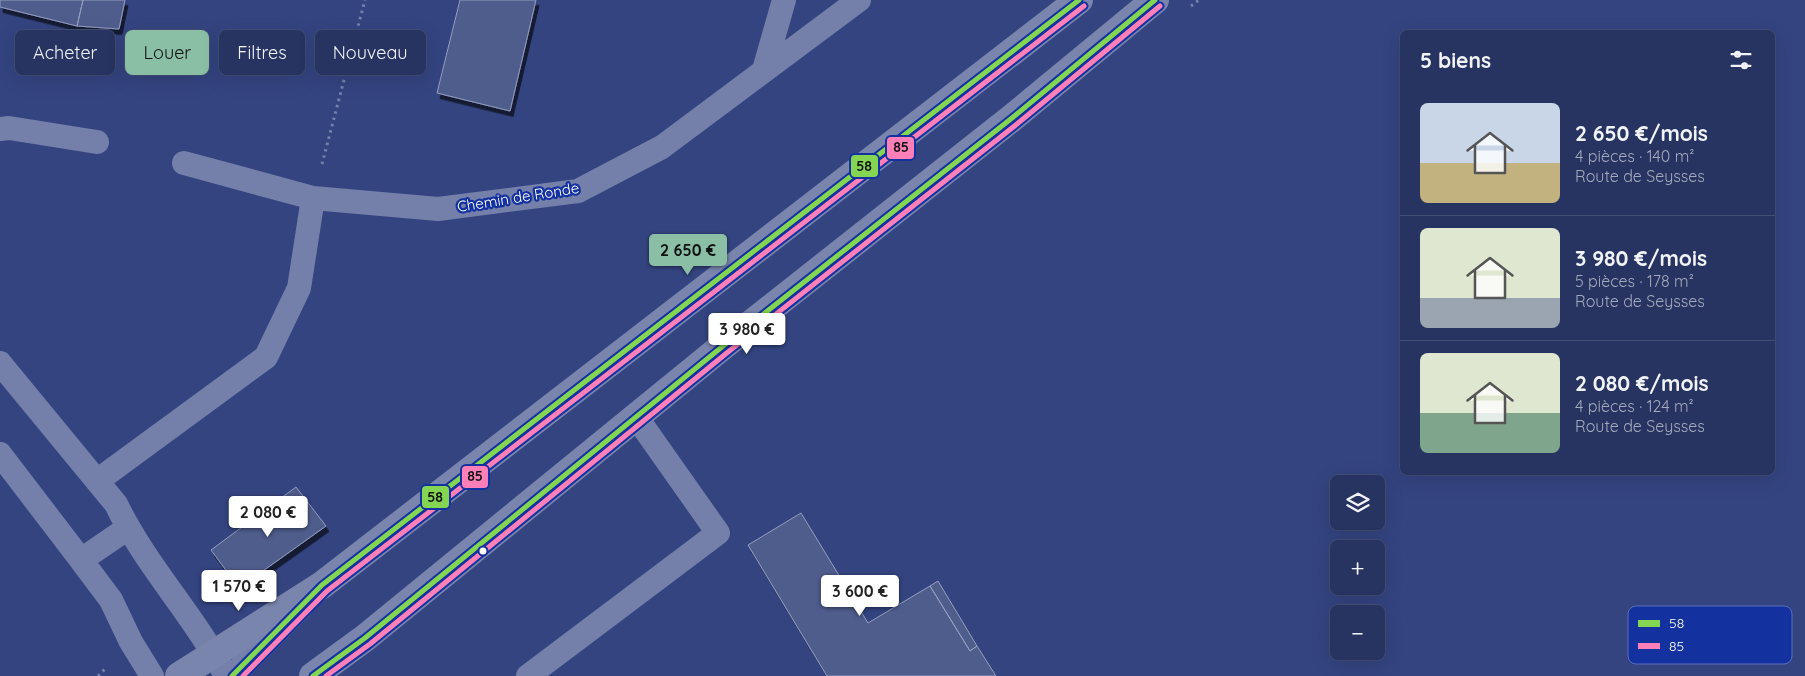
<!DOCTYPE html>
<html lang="fr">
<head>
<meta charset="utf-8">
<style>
  body { margin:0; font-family:Quicksand,sans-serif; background:#2f3b66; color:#f1f3f6; height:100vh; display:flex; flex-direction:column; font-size:19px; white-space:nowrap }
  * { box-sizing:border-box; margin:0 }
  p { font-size:16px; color:#a4aabd }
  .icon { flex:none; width:28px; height:28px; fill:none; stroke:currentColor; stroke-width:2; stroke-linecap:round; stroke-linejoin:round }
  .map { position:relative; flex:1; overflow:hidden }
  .drawer { position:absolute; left:1400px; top:30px; width:375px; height:445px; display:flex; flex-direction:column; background:#273360; border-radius:8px; box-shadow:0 5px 20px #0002,0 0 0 1px #434e75 }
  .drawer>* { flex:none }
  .hud { position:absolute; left:15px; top:30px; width:475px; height:45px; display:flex; gap:10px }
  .controls { position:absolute; left:1330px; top:475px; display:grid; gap:10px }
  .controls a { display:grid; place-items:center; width:55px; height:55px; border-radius:8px; background:#273360; box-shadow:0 5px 20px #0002,0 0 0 1px #434e75; font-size:25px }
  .price { position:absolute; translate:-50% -42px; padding:0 11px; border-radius:5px; background:#fff; color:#222; font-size:16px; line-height:32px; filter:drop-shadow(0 1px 2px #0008) }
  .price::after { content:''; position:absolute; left:50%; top:30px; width:15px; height:11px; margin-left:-8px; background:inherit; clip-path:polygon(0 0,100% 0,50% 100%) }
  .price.on { background:#8abfa5; color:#111 }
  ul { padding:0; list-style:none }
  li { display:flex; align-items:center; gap:15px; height:125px; padding:0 20px }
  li+li { border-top:1px solid #434e75 }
  li span { display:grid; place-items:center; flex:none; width:140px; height:100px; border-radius:8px; color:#555 }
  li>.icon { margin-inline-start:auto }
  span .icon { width:60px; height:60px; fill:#fffc; stroke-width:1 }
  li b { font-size:21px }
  h2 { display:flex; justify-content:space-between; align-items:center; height:60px; padding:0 20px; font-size:21px }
  .tag { padding:0 18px; border-radius:8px; background:#273360; box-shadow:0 5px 20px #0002,0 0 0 1px #434e75; font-size:18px; line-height:45px }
  .tag.on { background:#8abfa5; color:#111 }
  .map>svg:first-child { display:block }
</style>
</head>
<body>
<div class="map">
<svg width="1805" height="676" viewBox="0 0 1805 676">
  <defs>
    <filter id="shadow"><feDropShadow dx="3" dy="5.5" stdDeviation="0" flood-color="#0009"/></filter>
  </defs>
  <rect width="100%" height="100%" fill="#344480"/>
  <path fill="#505d8d" stroke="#949dbe" filter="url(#shadow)" d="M0,0h83l-6,26 -77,-19z
    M83,0h42l-6,29 -42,-3z
    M460,0h76l-26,111 -73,-18z
    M296,487l30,39 -87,62 -28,-38z
    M801,513l67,110 62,-37 40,65 7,-5 19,30h-169l-79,-131z
    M938,581l39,65 -7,5 -40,-65z"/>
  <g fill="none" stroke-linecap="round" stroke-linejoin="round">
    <path stroke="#7480a9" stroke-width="3" stroke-dasharray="2.5 4" stroke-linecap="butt" d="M1191,6l8,-6
      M322,164l43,-164
      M211,590l2,-2 31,4
      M98,676l8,-8"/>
    <path stroke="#7480a9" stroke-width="24" d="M764,70l20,-70
      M0,129l9,-1 88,14
      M184,163l129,35 125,11 140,-18 84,-44 197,-147
      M0,363l116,141c30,62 78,111 110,172
      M0,454l81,106 47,-32
      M97,481l169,-124 33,-69 14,-90
      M81,560l30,40 20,42 21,34
      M232,676l70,-70
      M528,676l190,-143 -81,-115"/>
    <path stroke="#7a85ae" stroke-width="28" d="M179,676l143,-91 757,-585
      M313,676l52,-38 358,-292 289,-228 143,-118"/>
    <g stroke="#1431a0" stroke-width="9">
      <path id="bus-1" d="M232,676l90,-91 757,-585
        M313,676l52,-38 358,-292 289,-228 143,-118"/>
    </g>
    <g stroke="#1431a0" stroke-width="9">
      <path id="bus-2" d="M243,676l84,-85 757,-585
        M326,676l44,-32 358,-292 289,-228 143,-118"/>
    </g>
    <use href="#bus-1" stroke="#84d652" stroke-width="5"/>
    <use href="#bus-2" stroke="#ff80b8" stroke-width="5"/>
  </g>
  <circle fill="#fff" stroke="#1431a0" stroke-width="2" cx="483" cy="551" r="4.5"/>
  <g text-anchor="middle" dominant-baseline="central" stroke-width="4.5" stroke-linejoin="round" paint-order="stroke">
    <g font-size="15" fill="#fff" stroke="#1431a0">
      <text transform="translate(518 197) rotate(-9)">Chemin de Ronde</text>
    </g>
  </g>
  <rect x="1628" y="606" width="164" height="58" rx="8" fill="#1431a0" stroke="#5a6fbc" stroke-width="1"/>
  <rect x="1638" y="620" width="22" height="7" fill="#84d652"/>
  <rect x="1638" y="643" width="22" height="6" fill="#ff80b8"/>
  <g font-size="14" fill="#fff">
    <text x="1669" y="628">58</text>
    <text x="1669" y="651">85</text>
  </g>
  <g stroke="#1431a0" stroke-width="2">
    <rect x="886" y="136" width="29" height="24" rx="5" fill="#ff80b8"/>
    <rect x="850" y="154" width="29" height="24" rx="5" fill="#84d652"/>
    <rect x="461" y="465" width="28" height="24" rx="5" fill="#ff80b8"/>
    <rect x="421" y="485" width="29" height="24" rx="5" fill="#84d652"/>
  </g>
  <g font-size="14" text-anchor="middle" font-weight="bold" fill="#111">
    <text x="901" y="152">85</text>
    <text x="864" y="171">58</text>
    <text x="475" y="481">85</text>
    <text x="435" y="502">58</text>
  </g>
</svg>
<div class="controls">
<a><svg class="icon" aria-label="layers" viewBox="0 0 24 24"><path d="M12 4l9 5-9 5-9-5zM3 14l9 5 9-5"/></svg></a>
<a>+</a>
<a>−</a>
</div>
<b class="price on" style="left:688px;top:276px">2 650 €</b>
<b class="price" style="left:747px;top:355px">3 980 €</b>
<b class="price" style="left:268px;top:538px">2 080 €</b>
<b class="price" style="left:239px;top:612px">1 570 €</b>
<b class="price" style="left:860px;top:617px">3 600 €</b>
<div class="hud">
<a class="tag">Acheter</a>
<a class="tag on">Louer</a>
<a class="tag">Filtres</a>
<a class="tag">Nouveau</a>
</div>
<section class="drawer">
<h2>5 biens<svg class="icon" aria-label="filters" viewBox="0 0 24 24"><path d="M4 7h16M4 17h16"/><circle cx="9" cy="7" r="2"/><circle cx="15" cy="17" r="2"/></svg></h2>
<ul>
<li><span style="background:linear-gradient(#c9d6e8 60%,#c2b280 0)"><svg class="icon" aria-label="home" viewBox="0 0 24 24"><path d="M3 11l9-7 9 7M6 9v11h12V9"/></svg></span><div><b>2 650 €/mois</b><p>4 pièces · 140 m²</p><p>Route de Seysses</p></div></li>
<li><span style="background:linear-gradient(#dfe7d0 70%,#9aa5b1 0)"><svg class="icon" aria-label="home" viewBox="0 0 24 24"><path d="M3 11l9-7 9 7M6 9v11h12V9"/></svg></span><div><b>3 980 €/mois</b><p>5 pièces · 178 m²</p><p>Route de Seysses</p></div></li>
<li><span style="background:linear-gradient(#dfe7d0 60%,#7fa58c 0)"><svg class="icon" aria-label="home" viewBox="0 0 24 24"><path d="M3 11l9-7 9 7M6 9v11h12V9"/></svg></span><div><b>2 080 €/mois</b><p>4 pièces · 124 m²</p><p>Route de Seysses</p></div></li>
</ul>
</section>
</div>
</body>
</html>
